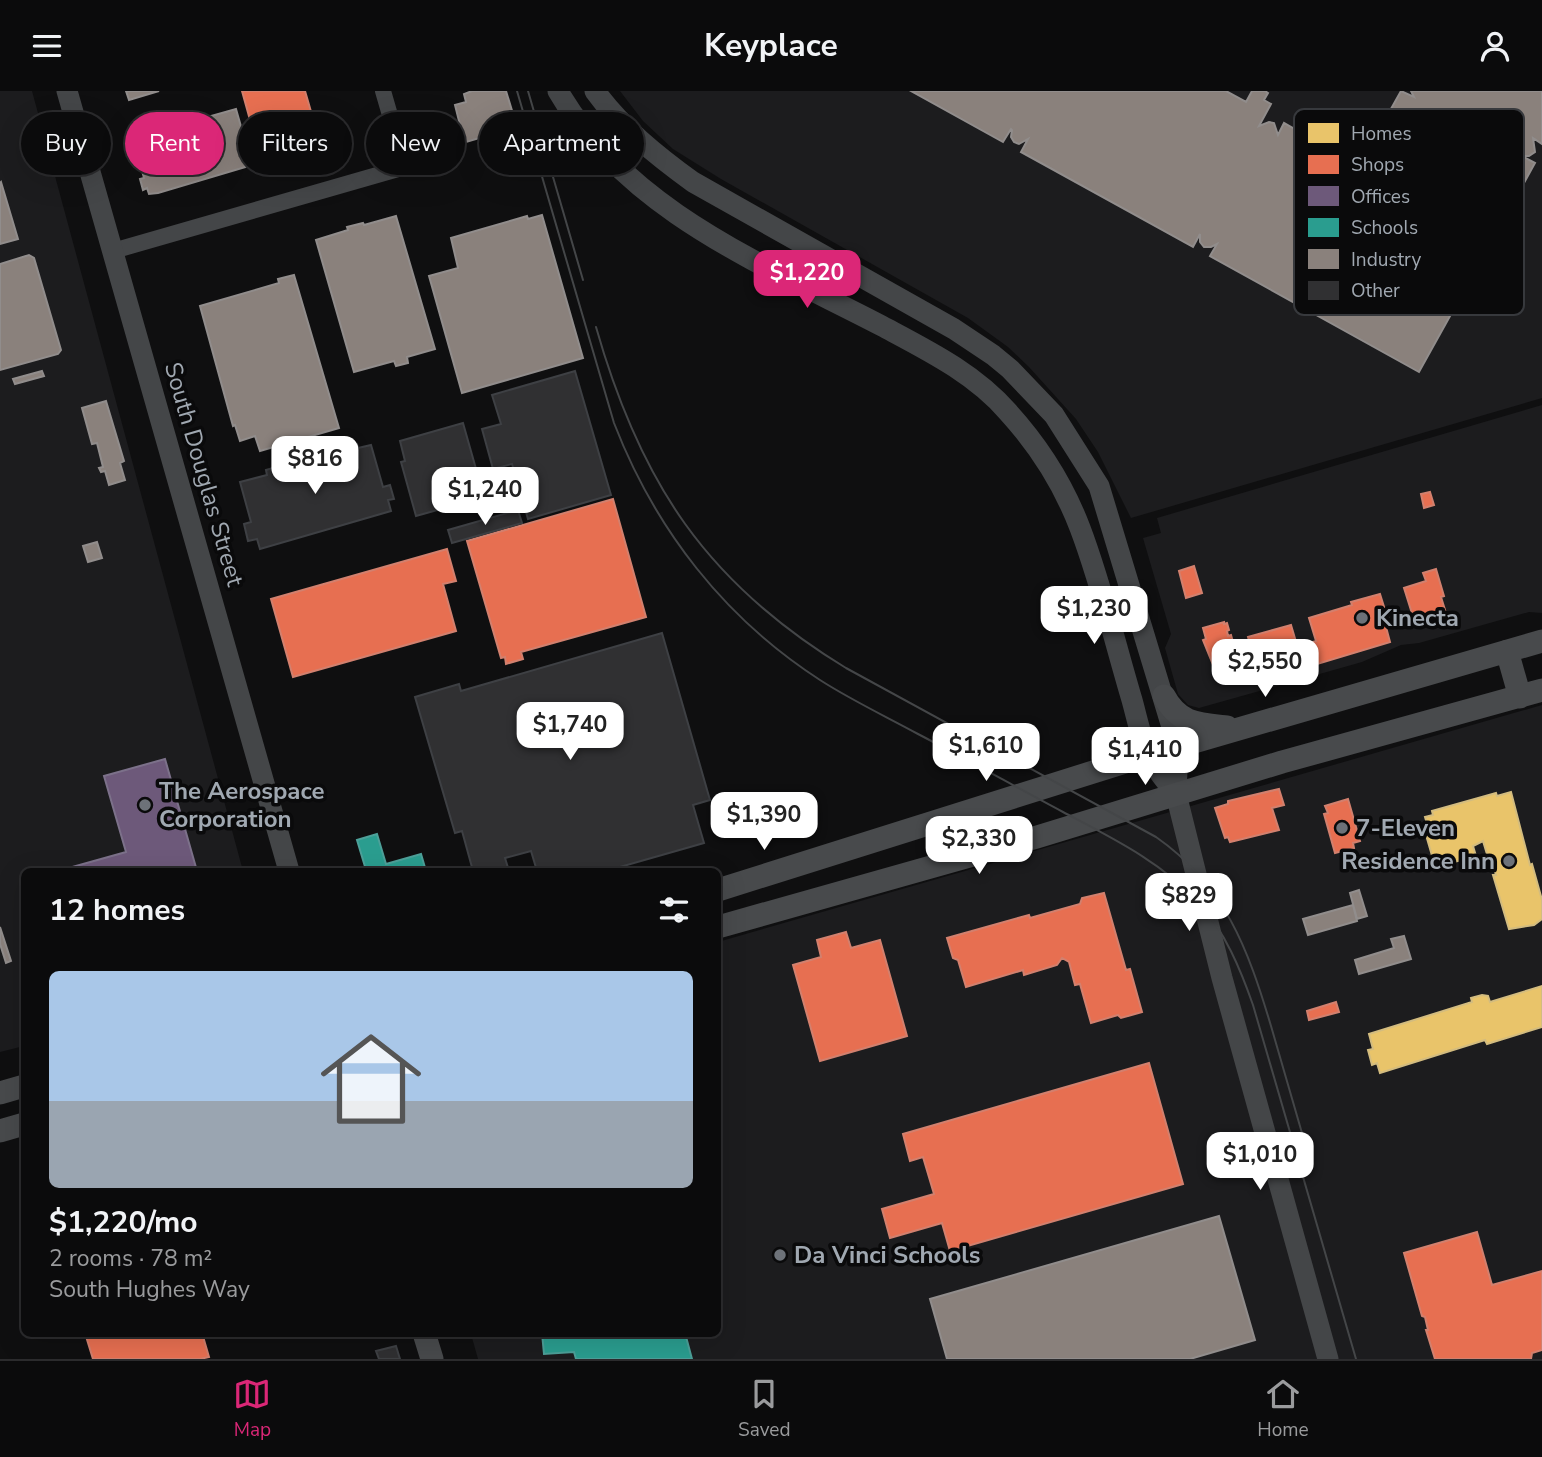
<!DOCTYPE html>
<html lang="en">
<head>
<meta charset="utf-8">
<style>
  body { margin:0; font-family:"Nunito Sans",sans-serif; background:#141415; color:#f1f3f6; height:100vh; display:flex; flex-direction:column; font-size:26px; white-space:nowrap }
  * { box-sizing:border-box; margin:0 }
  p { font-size:23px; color:#9a9b9d }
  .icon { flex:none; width:38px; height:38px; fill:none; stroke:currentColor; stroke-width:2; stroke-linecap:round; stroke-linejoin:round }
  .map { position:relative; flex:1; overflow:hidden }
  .sheet { position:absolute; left:21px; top:777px; width:700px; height:469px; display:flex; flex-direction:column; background:#0b0b0c; border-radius:10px; box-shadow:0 7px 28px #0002,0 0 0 2px #2b2b2d }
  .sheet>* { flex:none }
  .guide { position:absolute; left:21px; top:21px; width:700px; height:63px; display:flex; gap:14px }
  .price { position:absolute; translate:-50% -60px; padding:0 16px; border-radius:14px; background:#fff; color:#222; font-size:23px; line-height:46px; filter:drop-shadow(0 2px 4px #0008) }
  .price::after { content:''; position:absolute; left:50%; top:42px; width:21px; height:16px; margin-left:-10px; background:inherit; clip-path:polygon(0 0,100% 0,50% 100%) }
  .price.on { background:#db2777; color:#fff }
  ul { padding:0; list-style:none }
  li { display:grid; align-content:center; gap:14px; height:371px; padding:0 28px }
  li+li { border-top:2px solid #2b2b2d }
  li span { display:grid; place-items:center; height:217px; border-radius:10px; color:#555 }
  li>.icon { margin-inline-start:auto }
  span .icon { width:126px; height:126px; fill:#fffc; stroke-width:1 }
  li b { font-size:30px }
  h2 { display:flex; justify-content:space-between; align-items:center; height:84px; padding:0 28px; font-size:30px }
  .pill { padding:0 24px; border-radius:32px; background:#0b0b0c; box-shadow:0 7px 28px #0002,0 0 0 2px #2b2b2d; font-size:24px; line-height:63px }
  .pill.on { background:#db2777; color:#fff }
  header { display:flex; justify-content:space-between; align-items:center; height:91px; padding:0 28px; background:#0b0b0c; font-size:32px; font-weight:700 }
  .tab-bar { display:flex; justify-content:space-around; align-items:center; height:98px; border-top:2px solid #2b2b2d; background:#0b0b0c; font-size:19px; color:#9a9b9d }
  .tab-bar a { display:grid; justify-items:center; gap:4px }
  .tab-bar .on { color:#db2777 }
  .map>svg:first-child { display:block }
</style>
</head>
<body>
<header><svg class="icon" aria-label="menu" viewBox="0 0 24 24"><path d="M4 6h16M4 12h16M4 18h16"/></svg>Keyplace<svg class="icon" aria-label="person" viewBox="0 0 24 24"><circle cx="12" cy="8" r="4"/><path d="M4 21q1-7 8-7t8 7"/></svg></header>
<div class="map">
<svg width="1542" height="1268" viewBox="0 0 1542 1268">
  <rect width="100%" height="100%" fill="#0f0f10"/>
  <path fill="#1c1c1e" d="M0,0h32l211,780h-219v175l-24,6z
    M620,0h922v307l-411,120 -33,-66 -22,-33 -47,-52 -21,-20 -40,-29 -247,-139 -48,-30 -30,-28z
    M1542,314v208l-13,-1 -110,31 -18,2 -39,17 -163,46 -11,-3 -10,-11 -13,-46 6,-14 -28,-96 18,-5 -4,-15z
    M1542,614v654h-1064l-7,-25 247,-1v-391z"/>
  <path fill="#e9c46a" stroke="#d3bc7f" stroke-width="2" d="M1511,701l19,73 2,-1 10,36v19l-8,6 -25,4 -16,-54h3l-4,-12 -2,1 -7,-23 -10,5 3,10 -22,6 -2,-6 -6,2 -1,-3 -12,4 -7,-24 4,-1 -5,-17 8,-2 -1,-4 64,-18 1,3z
    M1511,701l19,73 2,-1 10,36v19l-8,6 -25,4 -16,-54h3l-4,-12 -2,1 -7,-23 -10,5 3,10 -22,6 -2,-6 -6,2 -1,-3 -12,4 -7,-24 4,-1 -5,-17 8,-2 -1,-4 64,-18 1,3z
    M1542,895v41l-55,17 -2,-4 -105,33 -3,-10 -5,2 -4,-15 5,-1 -4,-15 103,-32 -1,-4 11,-3 6,1 2,6z
    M1542,895v41l-55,17 -2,-4 -105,33 -3,-10 -5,2 -4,-15 5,-1 -4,-15 103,-32 -1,-4 11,-3 6,1 2,6z"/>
  <path fill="#e76f51" stroke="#d2806e" stroke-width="2" d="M242,0h63l16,55 -22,6 1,4 -9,2 -1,-3 -28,8z
    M1430,401l4,13 -10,3 -3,-14z
    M613,408l33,118 -125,35 2,7 -17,5 -1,-7 -4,1 -34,-117z
    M447,458l9,32 -13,3 13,47 -163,46 -22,-78z
    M1194,475l8,27 -16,5 -7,-27z
    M1436,478l8,27 -3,1 5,16 -31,10 -11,-35 22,-7 -3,-8z
    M1380,503l10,32 -4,1 4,15 -73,22 -7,-21 6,-2 -7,-23 43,-13 -1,-3z
    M1224,531v2l3,-1 2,7 -2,1 1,5 3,-1 2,7h-2l7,25 2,-1v7l-20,9 -17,-42 3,-1 -3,-11z
    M1291,534l8,27 3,-1 4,15 -46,15 -12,-44z
    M1279,698l5,16 -12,3 7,22 -49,12 -2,-5 -3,1 -10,-30 13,-4v-3z
    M1348,708l12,42 -7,2 1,5 -19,5 -11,-39 4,-1 -3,-7z
    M1104,802l22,77 4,-1 12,43 -21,6 -3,-3 -27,8 -11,-39 -5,1 -6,-23 -7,-4 -5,7 -33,10 -1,-5 -57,17 -8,-27 -5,-2 -6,-20 82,-23 1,3 50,-14 2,-6z
    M846,841l5,16 29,-8 27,96 -87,25 -27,-96 28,-8 -4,-17z
    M1336,911l3,10 -30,8 -2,-9z
    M1149,972l34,121 -233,67 -8,-28 -52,15 -8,-29 52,-15 -11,-37 -13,4 -7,-27z
    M1477,1141l15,53 50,-14v79l-10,3 -1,6h-96l-9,-29h2l-3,-13 -3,-1 -18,-63z
    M85,1242h117l7,24 -9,2h-107z"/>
  <path fill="#6d597a" stroke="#7c718a" stroke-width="2" d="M165,668l32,112h-139l68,-19 -22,-76z"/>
  <path fill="#2a9d8f" stroke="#4da099" stroke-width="2" d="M377,743l9,30 35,-10 5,17h-63l3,-1 -9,-30z
    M542,1242h143l7,26h-116l-2,-7 -30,2z"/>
  <path fill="#8a817c" stroke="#918d8c" stroke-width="2" d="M126,0h33l-30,9z
    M472,0h34l11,36 -51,15 -1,-6 -2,1 -8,-32 11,-3 -2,-8z
    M911,0h315l20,11 6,-11h13l3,2 -4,7 7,4 -12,22 10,-4 5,1 4,12 6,-12 75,43 42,-75 13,6 -3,-6h131v53l-9,-6 2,14 -6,4h-7l13,7 -116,209 -209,-116 7,-12 -6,3h-7l-4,-5v-8l-7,13 -172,-95 7,-13 -9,5 -5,-2 -3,-5 1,-7 -1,-1 -8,13z
    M236,18l16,56 -94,28 -9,1 -2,-6 -4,2 -3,-11 4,-1 -11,-40z
    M1,91l17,57 -18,5v-61z
    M542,124l41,143 -121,35 -33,-117 29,-8 -7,-30 76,-22 1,3z
    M396,125l39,133 -28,8 1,6 -12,3 -2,-5 -40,11 -38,-132 32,-10 -1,-3 16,-4 1,2z
    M29,164l5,3 27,92 -3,4 -58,16v-106z
    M294,184l45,153 -79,23 -5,-15 -15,5 -5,-16 -2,1 -33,-120 79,-23 -1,-4z
    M42,280l2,5 -29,8 -2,-5z
    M106,310l18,60 -4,2 5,17 -16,5 -4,-14 -4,1 -2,-4 4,-1 -6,-24 -5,1 -10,-36z
    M97,451l5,16 -14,4 -5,-16z
    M1359,799l8,26 -10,3 -7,-26z
    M1353,814l4,16 -49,14 -5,-16z
    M0,836l11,34 -5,2 -6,-19z
    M1404,845l7,23 -52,15 -4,-14 39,-12 -3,-9z
    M1219,1125l36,124 -65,19h-243l-17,-60z"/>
  <path fill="#303032" stroke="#3e4044" stroke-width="2" d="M575,280l36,124 -83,24 -16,-55 -19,5 -11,-40 19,-5 -9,-29z
    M463,332l21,74 -68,19 -15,-54 4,-1 -5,-20z
    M357,353l1,4 13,-3 12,42 7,-2 4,14 -6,1 3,11 -131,38 -3,-10 -9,2 -4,-17 7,-2 -11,-40 27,-7 -1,-5z
    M518,419l4,13 -70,20 -4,-13z
    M662,542l48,167 -17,5 11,38 -98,28h-69l-6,-20 -26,7 4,13h-36l-11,-40 -7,2 -40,-136 44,-13 2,7z
    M396,1255l4,13h-21l-3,-8z"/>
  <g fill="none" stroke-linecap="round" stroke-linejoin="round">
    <path stroke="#444648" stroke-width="16" d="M113,160l292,-84 -22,-76"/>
    <path stroke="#444648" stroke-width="21" d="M67,0l222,780
      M558,0c69,120 207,174 324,235 45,24 92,47 126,86 30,33 56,74 72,116 21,55 35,115 52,172 5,18 9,39 17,56 6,13 18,26 27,38
      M595,0c26,36 62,65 98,91l261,147 39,26 17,14 44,46 45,71 79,261 -2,47 46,184 106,381"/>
    <path stroke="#484a4c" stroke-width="23" d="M1507,560l13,46
      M1164,605c15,28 34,28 63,31
      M718,799l407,-128 417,-121
      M718,836l319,-90 245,-75 260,-72
      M0,1002l24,-7
      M0,1040l24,-7
      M424,1242l8,26"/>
    <path stroke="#444648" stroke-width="2" d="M517,0l97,332c41,106 110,195 206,257 31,20 65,36 98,54 48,25 96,52 145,78 47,25 99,50 136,91 26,29 41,65 54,102l103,354
      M528,0l55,189
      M596,236c44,155 110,256 250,341l310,169c69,48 92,112 115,189 11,38 22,76 33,114"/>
  </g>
  <g fill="#6d7279" stroke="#0a0a0b" stroke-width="2.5">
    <circle cx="1362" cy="527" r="7"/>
    <circle cx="145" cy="714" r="7"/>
    <circle cx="1342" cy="737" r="7"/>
    <circle cx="1509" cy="770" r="7"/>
    <circle cx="780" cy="1164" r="7"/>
  </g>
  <g text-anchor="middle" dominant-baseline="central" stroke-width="7" stroke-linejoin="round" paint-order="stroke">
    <g font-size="24" fill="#a0a8b1" stroke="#0a0a0b">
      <text transform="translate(204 383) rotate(74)">South Douglas Street</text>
    </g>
    <g font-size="24" font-weight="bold" fill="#a0a8b1" stroke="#0a0a0b" text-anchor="start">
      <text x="1376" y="527">Kinecta</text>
      <text x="159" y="700">The Aerospace<tspan x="159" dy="28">Corporation</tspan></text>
      <text x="1356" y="737">7-Eleven</text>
      <text x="1495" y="770" text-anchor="end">Residence Inn</text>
      <text x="794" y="1164">Da Vinci Schools</text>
    </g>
  </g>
  <rect x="1294" y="18" width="230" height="206" rx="10" fill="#0a0a0b" stroke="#37393d" stroke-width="2"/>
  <rect x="1308" y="32" width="31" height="20" fill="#e9c46a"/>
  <rect x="1308" y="64" width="31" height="19" fill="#e76f51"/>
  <rect x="1308" y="95" width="31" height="20" fill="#6d597a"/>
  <rect x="1308" y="127" width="31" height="19" fill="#2a9d8f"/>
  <rect x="1308" y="158" width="31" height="20" fill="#8a817c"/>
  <rect x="1308" y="190" width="31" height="19" fill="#303032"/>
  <g font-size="19" fill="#a0a8b1">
    <text x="1351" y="49">Homes</text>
    <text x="1351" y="80">Shops</text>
    <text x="1351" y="112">Offices</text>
    <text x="1351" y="143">Schools</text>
    <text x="1351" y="175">Industry</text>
    <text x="1351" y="206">Other</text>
  </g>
</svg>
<b class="price on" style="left:807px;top:219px">$1,220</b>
<b class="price" style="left:315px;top:405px">$816</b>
<b class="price" style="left:485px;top:436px">$1,240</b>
<b class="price" style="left:1094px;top:555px">$1,230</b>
<b class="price" style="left:1265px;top:608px">$2,550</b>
<b class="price" style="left:570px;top:671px">$1,740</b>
<b class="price" style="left:986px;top:692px">$1,610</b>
<b class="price" style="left:1145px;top:696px">$1,410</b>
<b class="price" style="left:764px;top:761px">$1,390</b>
<b class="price" style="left:979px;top:785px">$2,330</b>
<b class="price" style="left:1189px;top:842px">$829</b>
<b class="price" style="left:1260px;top:1101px">$1,010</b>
<div class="guide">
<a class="pill">Buy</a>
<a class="pill on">Rent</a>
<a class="pill">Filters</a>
<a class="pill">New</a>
<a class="pill">Apartment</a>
</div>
<section class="sheet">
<h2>12 homes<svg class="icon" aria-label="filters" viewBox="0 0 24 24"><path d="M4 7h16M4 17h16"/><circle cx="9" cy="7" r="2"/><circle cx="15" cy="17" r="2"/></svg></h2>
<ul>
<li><span style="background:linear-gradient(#a9c7e8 60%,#9aa5b1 0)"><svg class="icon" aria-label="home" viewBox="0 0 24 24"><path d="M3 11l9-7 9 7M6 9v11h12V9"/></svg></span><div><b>$1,220/mo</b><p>2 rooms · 78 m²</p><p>South Hughes Way</p></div></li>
</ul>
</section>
</div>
<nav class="tab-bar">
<a class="on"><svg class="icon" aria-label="map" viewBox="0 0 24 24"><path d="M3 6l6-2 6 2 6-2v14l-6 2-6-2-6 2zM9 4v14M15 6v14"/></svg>Map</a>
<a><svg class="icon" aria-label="saved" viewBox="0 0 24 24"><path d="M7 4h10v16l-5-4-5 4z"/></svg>Saved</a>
<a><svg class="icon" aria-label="home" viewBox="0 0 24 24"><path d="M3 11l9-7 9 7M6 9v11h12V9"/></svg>Home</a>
</nav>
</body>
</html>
